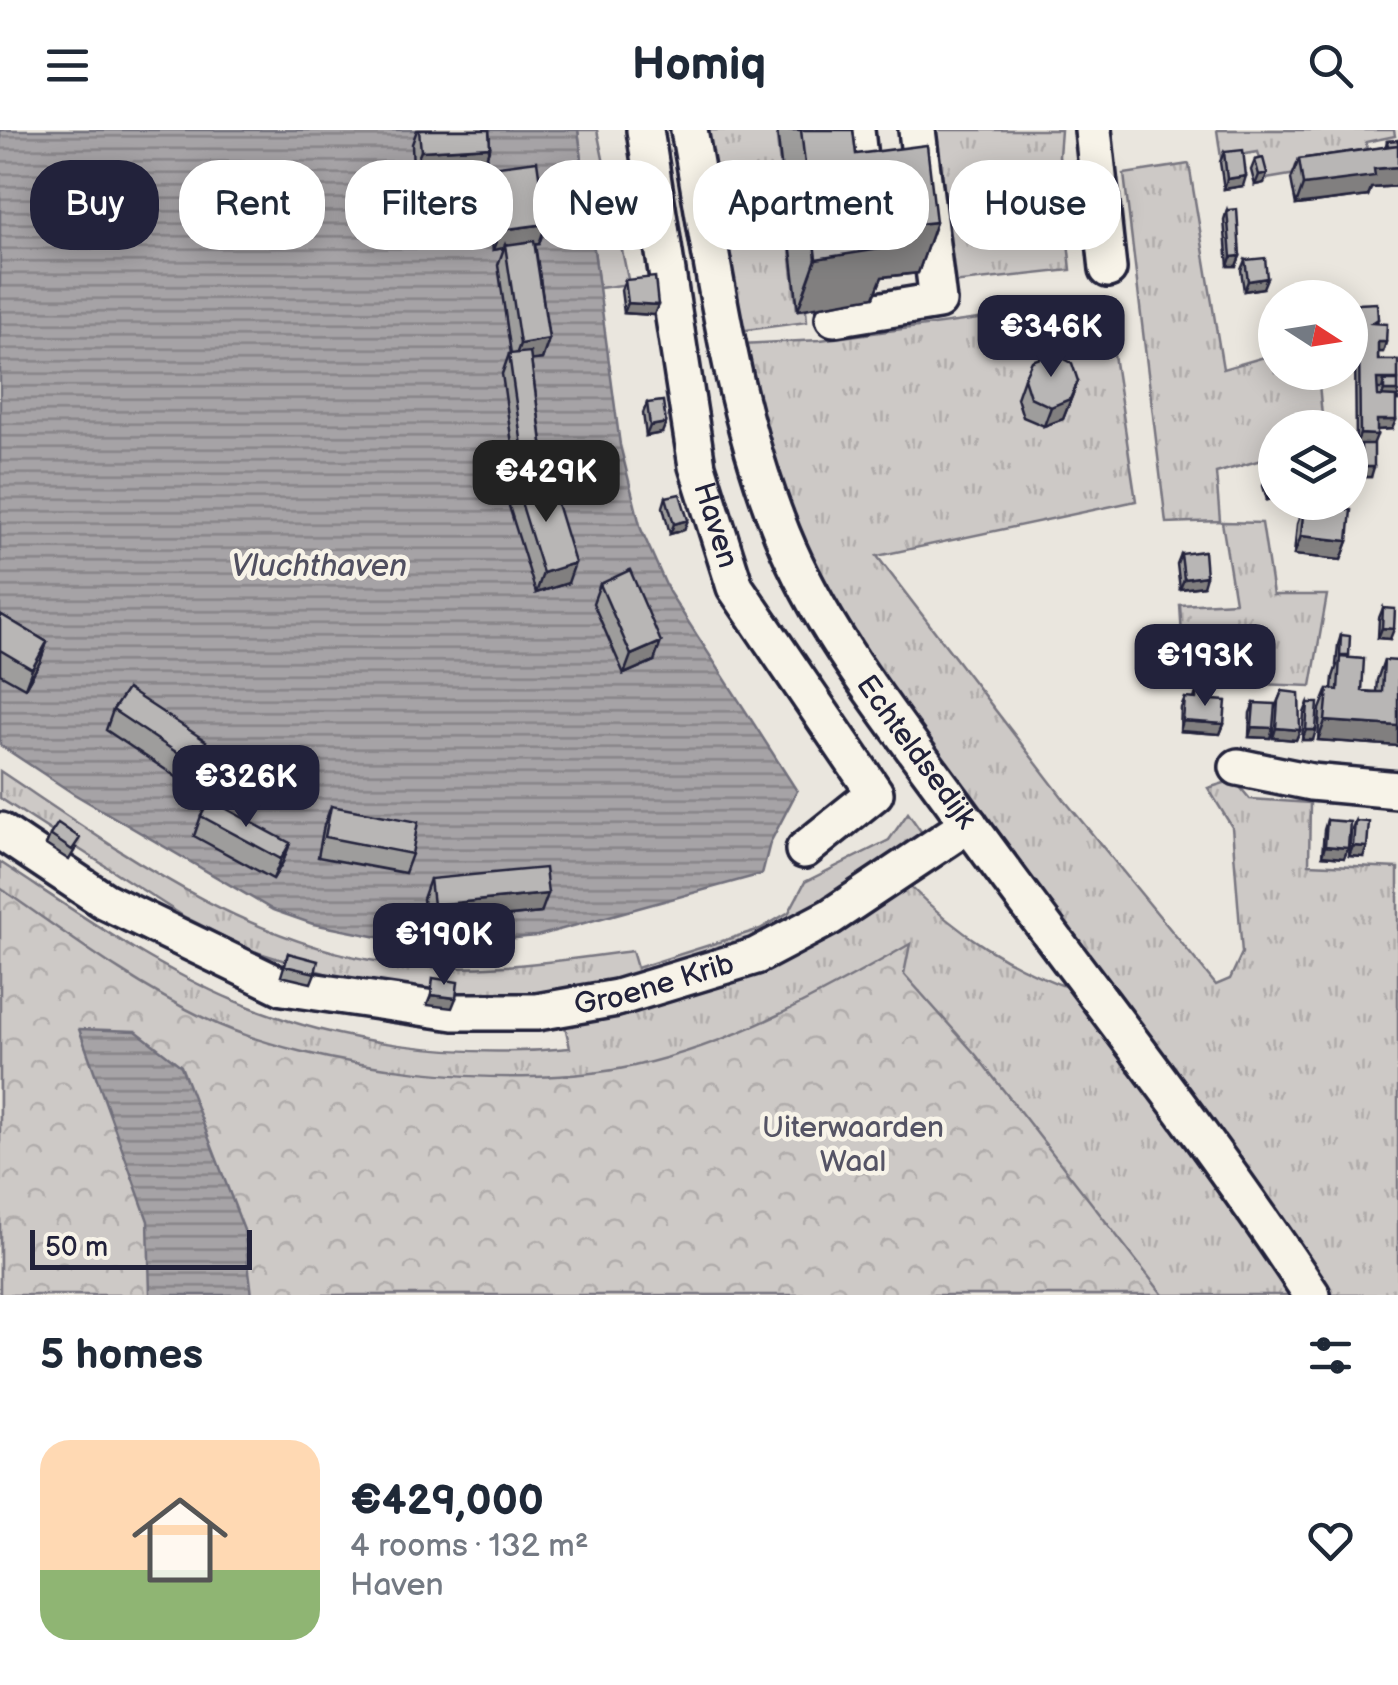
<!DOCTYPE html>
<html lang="en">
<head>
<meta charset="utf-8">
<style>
  body { margin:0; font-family:"Balsamiq Sans",sans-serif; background:#f2f2f3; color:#1f2937; height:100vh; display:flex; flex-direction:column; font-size:38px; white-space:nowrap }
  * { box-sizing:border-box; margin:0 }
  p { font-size:32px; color:#747a83 }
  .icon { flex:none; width:55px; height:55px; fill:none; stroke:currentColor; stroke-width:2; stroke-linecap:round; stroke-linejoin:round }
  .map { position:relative; height:1165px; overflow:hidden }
  .drawer { display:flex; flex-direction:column; background:#fff; flex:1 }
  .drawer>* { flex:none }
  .guide { position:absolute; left:30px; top:30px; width:1340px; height:90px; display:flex; gap:20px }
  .needle { width:65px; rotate:102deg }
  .tools { position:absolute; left:1258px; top:150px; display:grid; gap:20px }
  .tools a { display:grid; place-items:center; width:110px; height:110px; border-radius:50%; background:#fff; box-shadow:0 5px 25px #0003; font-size:50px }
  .scale { position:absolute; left:30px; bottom:25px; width:222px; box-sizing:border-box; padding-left:10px; border:5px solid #22223b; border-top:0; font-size:28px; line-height:35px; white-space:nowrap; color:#22223b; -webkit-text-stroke:8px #f7f3e8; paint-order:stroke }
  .price { position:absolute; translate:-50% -85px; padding:0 22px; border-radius:20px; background:#22223b; color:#fff; font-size:32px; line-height:65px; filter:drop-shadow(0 2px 5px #0008) }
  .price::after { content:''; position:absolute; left:50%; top:60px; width:30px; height:22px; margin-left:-15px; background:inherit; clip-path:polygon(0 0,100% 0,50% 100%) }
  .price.selected { background:#222; color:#fff }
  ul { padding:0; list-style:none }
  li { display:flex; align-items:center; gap:30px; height:250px; padding:0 40px }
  li span { display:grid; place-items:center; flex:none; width:280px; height:200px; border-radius:30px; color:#555 }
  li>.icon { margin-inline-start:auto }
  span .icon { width:120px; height:120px; fill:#fffc; stroke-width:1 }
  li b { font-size:42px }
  h2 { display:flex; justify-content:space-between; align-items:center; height:120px; padding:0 40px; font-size:42px }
  .tag { padding:0 35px; border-radius:40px; background:#fff; box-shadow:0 5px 25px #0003; font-size:35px; line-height:90px }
  .tag.selected { background:#22223b; color:#fff }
  header { display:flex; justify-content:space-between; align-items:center; height:130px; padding:0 40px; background:#fff; font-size:45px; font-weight:700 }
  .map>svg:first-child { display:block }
</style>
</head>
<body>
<header><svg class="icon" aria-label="menu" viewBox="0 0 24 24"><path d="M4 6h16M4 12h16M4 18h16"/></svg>Homiq<svg class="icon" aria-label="search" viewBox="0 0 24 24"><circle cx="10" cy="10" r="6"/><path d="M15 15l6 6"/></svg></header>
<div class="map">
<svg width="1398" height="1165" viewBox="0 0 1398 1165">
  <defs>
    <pattern id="grass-tufts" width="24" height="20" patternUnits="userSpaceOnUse" patternTransform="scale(2.5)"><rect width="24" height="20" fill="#cdc9c6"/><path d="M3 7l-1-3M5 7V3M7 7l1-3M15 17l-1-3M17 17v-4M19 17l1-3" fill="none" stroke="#b0acab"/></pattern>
    <pattern id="park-crowns" width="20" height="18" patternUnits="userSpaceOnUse" patternTransform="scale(2.5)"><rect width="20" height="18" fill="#cdc9c6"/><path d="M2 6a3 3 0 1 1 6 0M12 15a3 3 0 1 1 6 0" fill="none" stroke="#b0acab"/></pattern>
    <pattern id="water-rules" width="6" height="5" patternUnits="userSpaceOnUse" patternTransform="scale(2.5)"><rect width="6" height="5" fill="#a6a3a6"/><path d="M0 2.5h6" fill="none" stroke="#878488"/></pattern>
  </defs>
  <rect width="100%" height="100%" fill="#eae6de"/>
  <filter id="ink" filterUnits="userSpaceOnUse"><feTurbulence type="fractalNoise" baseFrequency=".01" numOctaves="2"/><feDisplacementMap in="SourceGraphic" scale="20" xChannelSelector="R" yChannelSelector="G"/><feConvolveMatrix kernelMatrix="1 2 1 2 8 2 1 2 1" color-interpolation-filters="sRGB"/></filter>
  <g filter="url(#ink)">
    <path fill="url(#grass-tufts)" stroke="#787680" stroke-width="2.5" d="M578,0h19l32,154 -30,4z
      M707,0h69l21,180h9l1,12 -69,9z
      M928,0h133l-2,26 12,114 -119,13z
      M1217,0h177l1,6 -29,6 2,20 -102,17 -8,-27 -37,6z
      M1189,34l34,205 52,-15v18l43,1 5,54 -48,1v28l-59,17 4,48 -54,2 -42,-349z
      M1106,172l30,199 -259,55 189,246 150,183 14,-6 12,-26 -10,-126 -24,-39 26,-8 16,19 60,4 -1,61 89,4v427h-69l-482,-661 -67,-136 -38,-154 78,-4z
      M1222,392l40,1 11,72h54l-16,91 -126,-5 -5,-76 55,-3z
      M0,641c120,80 242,171 388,192 81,12 163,-1 244,-12l5,17 123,-39 29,-17 16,-30 84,-42 19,-27 19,27 -132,87 -167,62 -163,12 -89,-12 -123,-38 -70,-35 -183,-118z
      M0,732c75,49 152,104 235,139 104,44 224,58 335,47l-7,-31 345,-133c49,50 101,83 167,106l224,305h-1299z"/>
    <path fill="url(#park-crowns)" stroke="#787680" stroke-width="2.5" d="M0,758c67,46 131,95 204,130 109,53 312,74 430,48 100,-22 189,-72 276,-122l-6,30 72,81 187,240h-1163z"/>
    <path fill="#cdc9c6" stroke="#787680" stroke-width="2.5" d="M999,61l8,56 -14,2 -8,-56z"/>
    <path fill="url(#water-rules)" stroke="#716f7b" stroke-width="2.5" d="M0,0h578l42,315 21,84 28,63 128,199 -27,52 -8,31 -225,62 -88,8 -61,-5 -75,-15 -40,-14 -199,-116 -74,-49z
      M79,899l57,2 45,35 63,164 8,65h-102l-2,-74z"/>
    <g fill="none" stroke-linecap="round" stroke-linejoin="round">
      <g stroke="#22223b" stroke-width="42">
        <g id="street">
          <path id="s1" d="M645,0l52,336 38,121 140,206 -71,57"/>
          <path id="s2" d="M689,0c25,135 41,276 93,404 40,98 108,182 170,267 119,165 248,324 360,494"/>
          <path d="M856,0l3,28"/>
          <path d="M1093,0l15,139"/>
          <path d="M834,188l104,-17 -21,-171"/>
          <path d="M1238,637l73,15 87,8"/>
          <path id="s3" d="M0,701l105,70 178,86 171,25h83l80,-14 139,-42 74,-39 139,-93"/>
        </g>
      </g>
      <use href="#street" stroke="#f7f3e8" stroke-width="35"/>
    </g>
    <path fill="#9e9d9c" stroke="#22223b" stroke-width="2.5" d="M417,0h72l1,17 -7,19 -70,4 -1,-26z
      M777,0h76l3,24 80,68 -18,51 -36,4 -8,20 -76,13z
      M1398,10v46l-27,2 -3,8 -72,9 -5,-26 8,-20 87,-12 1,-6z
      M1224,22l19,34 -19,3 -4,-27z
      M1255,30l12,13 -3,10 -9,2 -4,-15z
      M491,37l48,77h-4l14,95 -7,20 -11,1 12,90 -7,19 -20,3 -14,-98 7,-20h2l-13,-89 6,-17 -11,2 -9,-63z
      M620,56l26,23 -27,5 -3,-18z
      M1227,80l13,46 -4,10h-8l-4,-46z
      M625,88l19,7 -4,10 -16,4 -2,-11z
      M1245,130l18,28 -19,3 -3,-21z
      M625,150l29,35 -30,-2 -3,-23z
      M1358,174l20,15 -2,4 10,19 -3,10h-5v8h20v41h-2l-4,28 -15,1 -4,14 -2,33h-13l-1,-23 4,-9 -5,-1 -1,-92h-5v-29h5l-1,-10z
      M1002,179l21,36 -21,3 -4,-30z
      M1024,248l54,3 -15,38 -19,7 -21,-9 -6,-19z
      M647,273l15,30 -16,3 -3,-23z
      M1275,344v24l-8,2 -4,-14 3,-10z
      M516,356l52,97 -32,10 -27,-87z
      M666,367l18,33 -14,4 -7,-27z
      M1304,375l44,36 -7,19 -47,-5 3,-31z
      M1181,424l22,32 -23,3 -3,-25z
      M600,454l54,77 -30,13 -31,-71z
      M1383,478l7,31 -12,-1 1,-20z
      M0,484l47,28 -7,20 -15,26 -25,-14z
      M1341,505l8,20 -1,3 14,33 14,1 1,-12 7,-20 14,86 -80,-6 2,-31 8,-20h4l1,-12 4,-12h-1l2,-20z
      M1197,559l16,11 11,24 -4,10 -40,-3 1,-23 4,-10 9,1z
      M1282,561l18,39 -4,10 -23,-2v-9l-3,9 -21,-1 1,-24 4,-10 21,5z
      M1308,573l5,37h-11l2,-27z
      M113,580l86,51 -15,21 -78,-52z
      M331,676l81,48 -7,19 -87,-16 6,-32z
      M201,686l89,27 -7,19 -10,17 -79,-43z
      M1327,690l21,28 -4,10 -22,-2 2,-26z
      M1355,691l8,36 -14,-1 2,-25z
      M50,705l26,13 -7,12 -23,-15z
      M430,749l111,34 -115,11 -3,-25z
      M288,823l27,20 -4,10 -30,-7z"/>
    <path fill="#817f7f" stroke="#22223b" stroke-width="2.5" d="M490,17l-7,19 -70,4 8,-19z
      M1398,37v19l-27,2 -3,8 -72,9 7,-20 71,-16z
      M1267,43l-3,10 -9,2 4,-10z
      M1246,46l-3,10 -19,3 3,-10z
      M650,69l-4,10 -27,5 4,-10z
      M936,92l-18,51 -36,4 -8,20 -76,13 18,-51 75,-32z
      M546,94l-7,20 -33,4 -1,-3 -1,3 -11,2 7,-20z
      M644,95l-4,10 -16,4 4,-10z
      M1240,126l-4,10h-8l3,-9z
      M1267,148l-4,10 -19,3 4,-10z
      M628,173l30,2 -4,10 -30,-2z
      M1027,205l-4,10 -21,3 3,-10z
      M549,209l-7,20 -29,4 7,-19z
      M1350,212h9l-4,10h-5z
      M1378,212h8l-3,10h-8z
      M1377,249h21v2l-3,7 -11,-7 -2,8h-8z
      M1078,251l-15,38 -19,7 7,-19z
      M1384,261h14v10h-18z
      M1377,290h19l-4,9 -18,1z
      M666,293l-4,10 -16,3 4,-10z
      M1360,304l17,1 -4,10 -17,-1z
      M543,320l-7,19 -20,3 7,-19z
      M1361,337h13l-3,10h-13z
      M1275,359v9l-8,2 4,-10z
      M688,390l-4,10 -14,4 4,-10z
      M1301,406l47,5 -7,19 -47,-5z
      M575,433l-7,20 -32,10 7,-20z
      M1206,446l-3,10 -23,3 4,-10z
      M1382,498l12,1 -4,10 -12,-1z
      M47,512l-7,20 -15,26 7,-19z
      M661,512l-7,19 -30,13 7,-19z
      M1183,591l41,3 -4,10 -40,-3z
      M1325,591l73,5v20l-80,-6z
      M1252,597l21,1 -3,10 -21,-1z
      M1276,598l24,2 -4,10 -23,-2z
      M1306,600h10l-3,10h-11z
      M206,611l-7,20 -15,21 7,-20z
      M290,713l-7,19 -10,17 8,-20z
      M1325,716l23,2 -4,10 -22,-2z
      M1353,716l14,1 -4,10 -14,-1z
      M548,764l-7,19 -115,11 7,-19z
      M431,865l25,3 -4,10 -25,-3z"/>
    <path fill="#b8b6b5" stroke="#22223b" stroke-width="2.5" d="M419,0h70l1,17 -69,4z
      M801,0h52l3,24 71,-9 9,77 -45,5 2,20 -77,12z
      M1398,10v5l-10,1 -1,-5z
      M1398,15v22l-24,2 1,7 -72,9 -4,-26z
      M1243,20l3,26 -19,3 -3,-27z
      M1263,28l4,15 -8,2 -4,-15z
      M537,31l9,63 -46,6 -9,-63z
      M647,51l3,18 -27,5 -3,-18z
      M1237,79l3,47 -9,1 -4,-47z
      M641,84l3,11 -16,4 -3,-11z
      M534,111l15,98 -29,5 -15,-99z
      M1265,128l2,20 -19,3 -3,-21z
      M655,147l3,28 -30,-2 -3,-23z
      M1377,173l1,16 -6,4 15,1 -1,18h-8v18h20v19h-21l1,17 18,1v23h-19v15l-17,-1 -1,-92h-9v-19h9l-1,-19z
      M1024,176l3,29 -22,3 -3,-29z
      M530,222l13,98 -20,3 -14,-99z
      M1053,223l19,10 6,18 -8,18 -19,8 -21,-10 -6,-19 8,-17z
      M1384,251h14v10h-14z
      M663,271l3,22 -16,3 -3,-23z
      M1361,314h13v23h-13z
      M1275,344v15l-4,1 -5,-14z
      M549,347l26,86 -32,10 -27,-87z
      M680,364l8,26 -14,4 -8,-27z
      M1304,375l47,5 -3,31 -47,-5z
      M1204,421l2,25 -22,3 -3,-25z
      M630,440l31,72 -30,13 -31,-71z
      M1383,478l12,1 -1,20 -12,-1z
      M0,484l47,28 -15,27 -32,-19z
      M1341,505l9,1 -1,19h-9z
      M1340,527l24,2 -2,32 9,1h11l2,-32 14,1v65l-73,-5 3,-32 10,1z
      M127,559l79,52 -15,21 -78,-52z
      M1197,559l16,1v10l13,1 -2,23 -41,-3 2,-23 11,1z
      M1282,561l17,2 1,37 -24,-2 2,-27z
      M1254,573l21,1 -2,24 -21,-1z
      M1308,573h10l-2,27h-10z
      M210,670l80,43 -9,16 -80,-43z
      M331,676l87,16 -6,32 -87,-17z
      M1327,690l23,2 -2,26 -23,-2z
      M1355,691l14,1 -2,25 -14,-1z
      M58,693l22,15 -8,12 -22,-15z
      M545,738l3,26 -115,11 -3,-26z
      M288,823l30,8 -3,12 -30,-7z
      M433,848l25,4 -2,16 -25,-3z"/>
  </g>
  <g text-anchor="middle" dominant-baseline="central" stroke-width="9" stroke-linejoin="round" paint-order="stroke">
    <g font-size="30" fill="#22223b" stroke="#f7f3e8">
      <text stroke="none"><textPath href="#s1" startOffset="402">Haven</textPath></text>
      <text stroke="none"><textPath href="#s2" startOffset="672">Echteldsedijk</textPath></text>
      <text stroke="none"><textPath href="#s3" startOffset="700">Groene Krib</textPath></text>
    </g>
    <g font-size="30" fill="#555465" stroke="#f7f3e8">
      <text x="853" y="998">Uiterwaarden<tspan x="853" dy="34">Waal</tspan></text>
    </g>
    <g font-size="32" font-style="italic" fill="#504f60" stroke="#f7f3e8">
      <text x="319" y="436">Vluchthaven</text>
    </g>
  </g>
</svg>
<div class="tools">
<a><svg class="needle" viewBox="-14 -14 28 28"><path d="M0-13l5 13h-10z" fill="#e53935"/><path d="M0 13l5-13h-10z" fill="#747a83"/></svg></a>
<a><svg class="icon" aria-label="layers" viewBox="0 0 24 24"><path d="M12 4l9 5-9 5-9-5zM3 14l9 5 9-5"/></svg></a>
</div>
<div class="scale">50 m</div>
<b class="price" style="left:1051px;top:250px">€346K</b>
<b class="price selected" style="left:546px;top:395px">€429K</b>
<b class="price" style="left:1205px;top:579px">€193K</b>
<b class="price" style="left:246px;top:700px">€326K</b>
<b class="price" style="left:444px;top:858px">€190K</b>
<div class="guide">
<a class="tag selected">Buy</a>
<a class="tag">Rent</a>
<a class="tag">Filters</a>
<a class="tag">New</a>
<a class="tag">Apartment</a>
<a class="tag">House</a>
</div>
</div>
<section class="drawer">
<h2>5 homes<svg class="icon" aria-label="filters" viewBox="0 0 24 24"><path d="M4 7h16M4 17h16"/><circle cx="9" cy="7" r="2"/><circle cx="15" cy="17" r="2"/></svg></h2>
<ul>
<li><span style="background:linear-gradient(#ffd9b3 65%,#8fb573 0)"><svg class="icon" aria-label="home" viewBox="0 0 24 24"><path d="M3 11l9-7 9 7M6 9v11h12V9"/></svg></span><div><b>€429,000</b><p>4 rooms · 132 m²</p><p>Haven</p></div><svg class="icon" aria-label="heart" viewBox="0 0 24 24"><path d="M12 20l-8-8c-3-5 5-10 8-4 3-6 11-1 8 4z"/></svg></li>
</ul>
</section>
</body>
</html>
